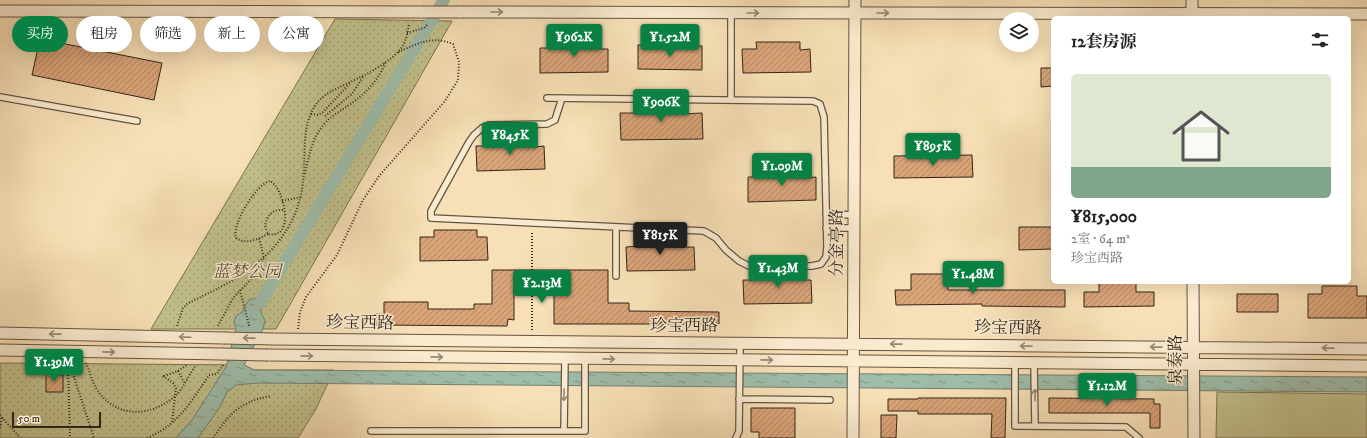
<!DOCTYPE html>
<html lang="zh">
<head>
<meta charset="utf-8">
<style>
  body { margin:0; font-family:"IM FELL DW Pica","Noto Serif SC",serif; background:#f6f6f6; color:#222; height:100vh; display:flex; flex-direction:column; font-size:15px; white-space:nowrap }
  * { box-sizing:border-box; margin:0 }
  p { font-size:13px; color:#767676 }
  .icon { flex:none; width:22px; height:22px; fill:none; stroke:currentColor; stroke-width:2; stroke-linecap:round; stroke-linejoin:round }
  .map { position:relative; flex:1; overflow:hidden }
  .sheet { position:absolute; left:1051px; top:16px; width:300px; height:268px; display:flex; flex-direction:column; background:#fff; border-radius:6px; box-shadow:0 4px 16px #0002 }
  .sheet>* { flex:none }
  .hud { position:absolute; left:12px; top:16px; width:380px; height:36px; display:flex; gap:8px }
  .tools { position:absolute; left:999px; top:12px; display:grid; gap:8px }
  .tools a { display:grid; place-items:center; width:40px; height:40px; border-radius:50%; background:#fff; box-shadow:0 4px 16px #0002; font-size:20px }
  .scale { position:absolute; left:12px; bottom:10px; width:89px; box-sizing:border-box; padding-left:4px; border:2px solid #33251a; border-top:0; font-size:11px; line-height:14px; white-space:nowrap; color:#33251a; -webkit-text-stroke:3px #faebd0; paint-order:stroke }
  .price { position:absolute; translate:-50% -34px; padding:0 9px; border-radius:4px; background:#0b8043; color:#fff; font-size:13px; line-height:26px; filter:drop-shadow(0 1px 2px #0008) }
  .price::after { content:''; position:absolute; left:50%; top:24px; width:12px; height:9px; margin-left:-6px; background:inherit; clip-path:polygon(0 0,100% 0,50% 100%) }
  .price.selected { background:#222; color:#fff }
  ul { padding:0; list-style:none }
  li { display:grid; align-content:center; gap:8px; height:212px; padding:0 20px }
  li span { display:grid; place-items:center; height:124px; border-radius:6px; color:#555 }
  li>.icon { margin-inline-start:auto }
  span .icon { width:72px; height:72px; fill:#fffc; stroke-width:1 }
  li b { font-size:17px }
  h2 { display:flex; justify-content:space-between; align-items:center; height:48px; padding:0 20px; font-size:17px }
  .tag { padding:0 14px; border-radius:18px; background:#fff; box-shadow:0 4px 16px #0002; font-size:14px; line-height:36px }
  .tag.selected { background:#0b8043; color:#fff }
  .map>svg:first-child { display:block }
</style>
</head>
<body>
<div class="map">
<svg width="1367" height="438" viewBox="0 0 1367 438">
  <defs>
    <pattern id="park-dots" width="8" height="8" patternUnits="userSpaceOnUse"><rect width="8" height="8" fill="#c1c18c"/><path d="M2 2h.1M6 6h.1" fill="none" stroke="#a6a678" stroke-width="1.8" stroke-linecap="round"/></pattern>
    <pattern id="water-ripples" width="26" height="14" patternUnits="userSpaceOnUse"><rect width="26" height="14" fill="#9ebdab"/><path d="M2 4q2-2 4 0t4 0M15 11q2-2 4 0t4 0" fill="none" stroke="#81998a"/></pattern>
    <pattern id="building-hatch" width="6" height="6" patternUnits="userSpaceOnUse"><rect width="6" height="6" fill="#daa479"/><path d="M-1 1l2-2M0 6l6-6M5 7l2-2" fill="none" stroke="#b18562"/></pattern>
  </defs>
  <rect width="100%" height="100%" fill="#f7e0b7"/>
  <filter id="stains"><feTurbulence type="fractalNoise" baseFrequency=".005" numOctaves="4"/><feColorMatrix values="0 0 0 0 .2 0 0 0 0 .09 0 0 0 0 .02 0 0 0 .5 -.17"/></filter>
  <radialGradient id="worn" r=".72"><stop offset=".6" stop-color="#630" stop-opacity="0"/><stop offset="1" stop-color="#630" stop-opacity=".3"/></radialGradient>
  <path fill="#c1c18c" stroke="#7a7353" d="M1217,392l150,2v44h-151z"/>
  <path fill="url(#park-dots)" stroke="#7a7353" d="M335,19l117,2 -176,308h-125z
    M0,363l244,2 10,5h80l-18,39 -18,29h-298z"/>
  <path fill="url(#water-ripples)" stroke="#738071" d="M257,298l3,5v7l5,11 -2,8 -19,36 10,5 1113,7v15l-1109,-9 -22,2 -9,7 -7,15 -22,31h-22l16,-18 34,-53 10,-38 -2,-7 2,-6 5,-3 8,-13z"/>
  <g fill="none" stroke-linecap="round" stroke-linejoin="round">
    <path stroke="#9ebdab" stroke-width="12" d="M260,303l184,-303"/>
  </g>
  <path fill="url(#building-hatch)" stroke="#33251a" d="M40,39l122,24 -8,37 -122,-25z
    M554,41l44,1v7h10v23l-68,1v-25h14z
    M756,42h44v8l10,-1 1,23 -68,1 -1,-24h15z
    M638,45l64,1v24l-64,-1z
    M1041,68h12v18l-12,1z
    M638,103l44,1v10l20,-1 1,26 -82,1 -1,-27h18z
    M491,139l43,1v7l10,-1 1,23 -68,2 -1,-25h15z
    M972,155l1,22 -79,1v-22z
    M762,170l44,1v7l10,-1v23l-68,2v-25h14z
    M1019,227h34v22l-34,1z
    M434,230h43v7h10l1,23 -68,1v-24h14z
    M640,239l44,1v7h10l1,23 -68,1 -1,-24 15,-1z
    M492,270h116v33h21v8l90,1v12h-165v-34h-40v30l-6,-1 -1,7 -131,-1v-11h8v-12h44v7h46v-5h18z
    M757,273h44v7h10l1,23 -68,1 -1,-24h15z
    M911,274h36l1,16h117v17l-83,-1v-2l-86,1 -1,-15h16z
    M1099,282h37v10h18v14l-70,1v-15h15z
    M1322,286h35v10h10v22h-59v-24h14z
    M1237,294h41v18h-41z
    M46,374l17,1v17h-17z
    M918,398h88l-1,40h-14l1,-24h-74v-3h-30v-12h30z
    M1049,398l105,1v5h6v24h-10v-15h-101z
    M751,408h44v30h-36v-6h-8z
    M881,415h16l-1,23h-15z"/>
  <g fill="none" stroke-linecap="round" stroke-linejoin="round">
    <g stroke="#645441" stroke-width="8">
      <path id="lane" d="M731,13v87
        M0,97l137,24
        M547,98l266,3 7,3 4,13 3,130 -1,10 -5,7 -9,2h-63l-10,-5 -13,-11 -10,-12 -12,-7 -273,-13v-7l38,-69 5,-7 8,-7 7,-3 58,-1 8,-4 7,-22
        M826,214l28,1
        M616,227v49
        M826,228h28
        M1015,363v63l111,1 13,11
        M1034,363l1,63
        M739,399l91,1
        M371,431h214v-73
        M564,431l1,-73
        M736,438l3,-7 1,-88"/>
    </g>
    <g stroke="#645441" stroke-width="13">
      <path id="street" d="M1192,0v18
        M0,11l422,1
        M458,12l909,2
        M1193,282l1,156
        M0,333l224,5
        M273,339l1094,10
        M0,350l222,4
        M268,355l1099,11
        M853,438l2,-438"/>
    </g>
    <path stroke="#33251a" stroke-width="2" stroke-dasharray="1 2" stroke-linecap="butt" d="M407,33l17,-5 4,-4
      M311,114l7,1 5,-3 27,-29
      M325,116l27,-22 11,-17
      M305,174c4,-18 7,-37 20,-51 9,-10 22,-15 32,-24 11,-8 24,-23 28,-36
      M282,201l19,-4
      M268,234c-10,5 -22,11 -32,4 -5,-13 21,-55 34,-57 13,5 27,59 -2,53l-3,-8c2,-10 7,-17 18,-16
      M240,290l9,35 -1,1
      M177,326l6,-18 4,-4c15,-8 31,-15 46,-24 43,-26 70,-60 71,-112 1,-21 -1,-47 13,-65 8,-10 21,-15 33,-21 16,-7 45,-22 54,-38 3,-7 4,-14 5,-21
      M218,326l15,-28 22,-23 9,-17 -5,-20
      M298,329l2,-17 6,-15 31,-42 26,-55 16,-24 66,-75 13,-21 1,-18 -6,-18c-21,-9 -37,0 -56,9
      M532,330v-99
      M69,362l25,76
      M86,363c4,9 6,20 12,28 20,28 53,26 77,5 9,-8 14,-22 21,-31
      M68,366l2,72
      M178,371l6,11
      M163,376l10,7 3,5 -4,35
      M164,376l14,-5 9,-6
      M0,415l20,23
      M0,428l2,-11
      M147,438c31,-13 45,-37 62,-63l8,-1 7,-10
      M213,438c16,-24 28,-37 58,-42"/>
    <use href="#lane" stroke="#faebd0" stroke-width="5.5"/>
    <use href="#street" stroke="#faebd0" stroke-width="11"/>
    <g stroke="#645441" stroke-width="13" stroke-linecap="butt">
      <path id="street-bridge" d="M422,12h36
        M224,338l49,1
        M222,354l46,1"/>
    </g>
    <use href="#street-bridge" stroke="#faebd0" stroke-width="11"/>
  </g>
  <defs><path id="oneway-shaft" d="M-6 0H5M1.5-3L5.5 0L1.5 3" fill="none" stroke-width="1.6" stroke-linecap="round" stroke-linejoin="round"/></defs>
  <g stroke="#968875">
    <use href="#oneway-shaft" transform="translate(497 12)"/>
    <use href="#oneway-shaft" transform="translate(753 13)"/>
    <use href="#oneway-shaft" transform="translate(883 13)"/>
    <use href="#oneway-shaft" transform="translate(55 334) rotate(-179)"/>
    <use href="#oneway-shaft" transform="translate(185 337) rotate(-178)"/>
    <use href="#oneway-shaft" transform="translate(249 338) rotate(-179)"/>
    <use href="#oneway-shaft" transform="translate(896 344) rotate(-179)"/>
    <use href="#oneway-shaft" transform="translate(1026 346) rotate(-179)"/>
    <use href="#oneway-shaft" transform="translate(1156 347) rotate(-179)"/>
    <use href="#oneway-shaft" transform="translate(1328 348) rotate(-179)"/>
    <use href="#oneway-shaft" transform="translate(109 352) rotate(1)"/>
    <use href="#oneway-shaft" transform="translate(307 356) rotate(1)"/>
    <use href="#oneway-shaft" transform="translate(437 357) rotate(1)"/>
    <use href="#oneway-shaft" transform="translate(609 359) rotate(1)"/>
    <use href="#oneway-shaft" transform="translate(767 360) rotate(1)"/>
    <use href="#oneway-shaft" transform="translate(564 395) rotate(91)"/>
    <use href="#oneway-shaft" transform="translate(1035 395) rotate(-91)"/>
  </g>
  <g text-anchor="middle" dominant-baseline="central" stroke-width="3" stroke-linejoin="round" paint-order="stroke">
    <g font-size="17" fill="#33251a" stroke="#faebd0">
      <text transform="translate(837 243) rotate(-90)">分金亭路</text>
      <text transform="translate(360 323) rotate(1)">珍宝西路</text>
      <text x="684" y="326">珍宝西路</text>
      <text transform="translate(1008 328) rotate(1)">珍宝西路</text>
      <text transform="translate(1176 360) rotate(-90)">泉泰路</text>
    </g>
    <g font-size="17" font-style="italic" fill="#564c36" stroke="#faebd0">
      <text x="247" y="272">蓝梦公园</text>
    </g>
  </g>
  <rect width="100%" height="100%" filter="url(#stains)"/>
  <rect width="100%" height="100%" fill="url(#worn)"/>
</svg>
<div class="tools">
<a><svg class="icon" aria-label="layers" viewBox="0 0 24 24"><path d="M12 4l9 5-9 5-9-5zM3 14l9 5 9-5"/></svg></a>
</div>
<div class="scale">50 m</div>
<b class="price" style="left:574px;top:58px">¥962K</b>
<b class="price" style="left:670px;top:58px">¥1.52M</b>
<b class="price" style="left:661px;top:123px">¥906K</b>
<b class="price" style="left:510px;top:156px">¥845K</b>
<b class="price" style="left:933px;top:167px">¥895K</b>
<b class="price" style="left:782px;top:187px">¥1.09M</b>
<b class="price selected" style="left:660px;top:256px">¥815K</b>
<b class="price" style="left:778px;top:289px">¥1.43M</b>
<b class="price" style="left:973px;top:295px">¥1.48M</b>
<b class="price" style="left:542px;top:304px">¥2.13M</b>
<b class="price" style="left:54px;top:383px">¥1.39M</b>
<b class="price" style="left:1107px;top:407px">¥1.12M</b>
<div class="hud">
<a class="tag selected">买房</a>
<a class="tag">租房</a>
<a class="tag">筛选</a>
<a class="tag">新上</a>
<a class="tag">公寓</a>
</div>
<section class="sheet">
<h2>12套房源<svg class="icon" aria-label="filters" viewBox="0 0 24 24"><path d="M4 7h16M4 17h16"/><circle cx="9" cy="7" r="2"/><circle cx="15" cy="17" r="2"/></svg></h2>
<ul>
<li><span style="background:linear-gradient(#dfe7d0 75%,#7fa58c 0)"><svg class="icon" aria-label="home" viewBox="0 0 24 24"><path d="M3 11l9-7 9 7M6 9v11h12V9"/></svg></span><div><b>¥815,000</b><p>2室 · 64 m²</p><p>珍宝西路</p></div></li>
</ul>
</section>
</div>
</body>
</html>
